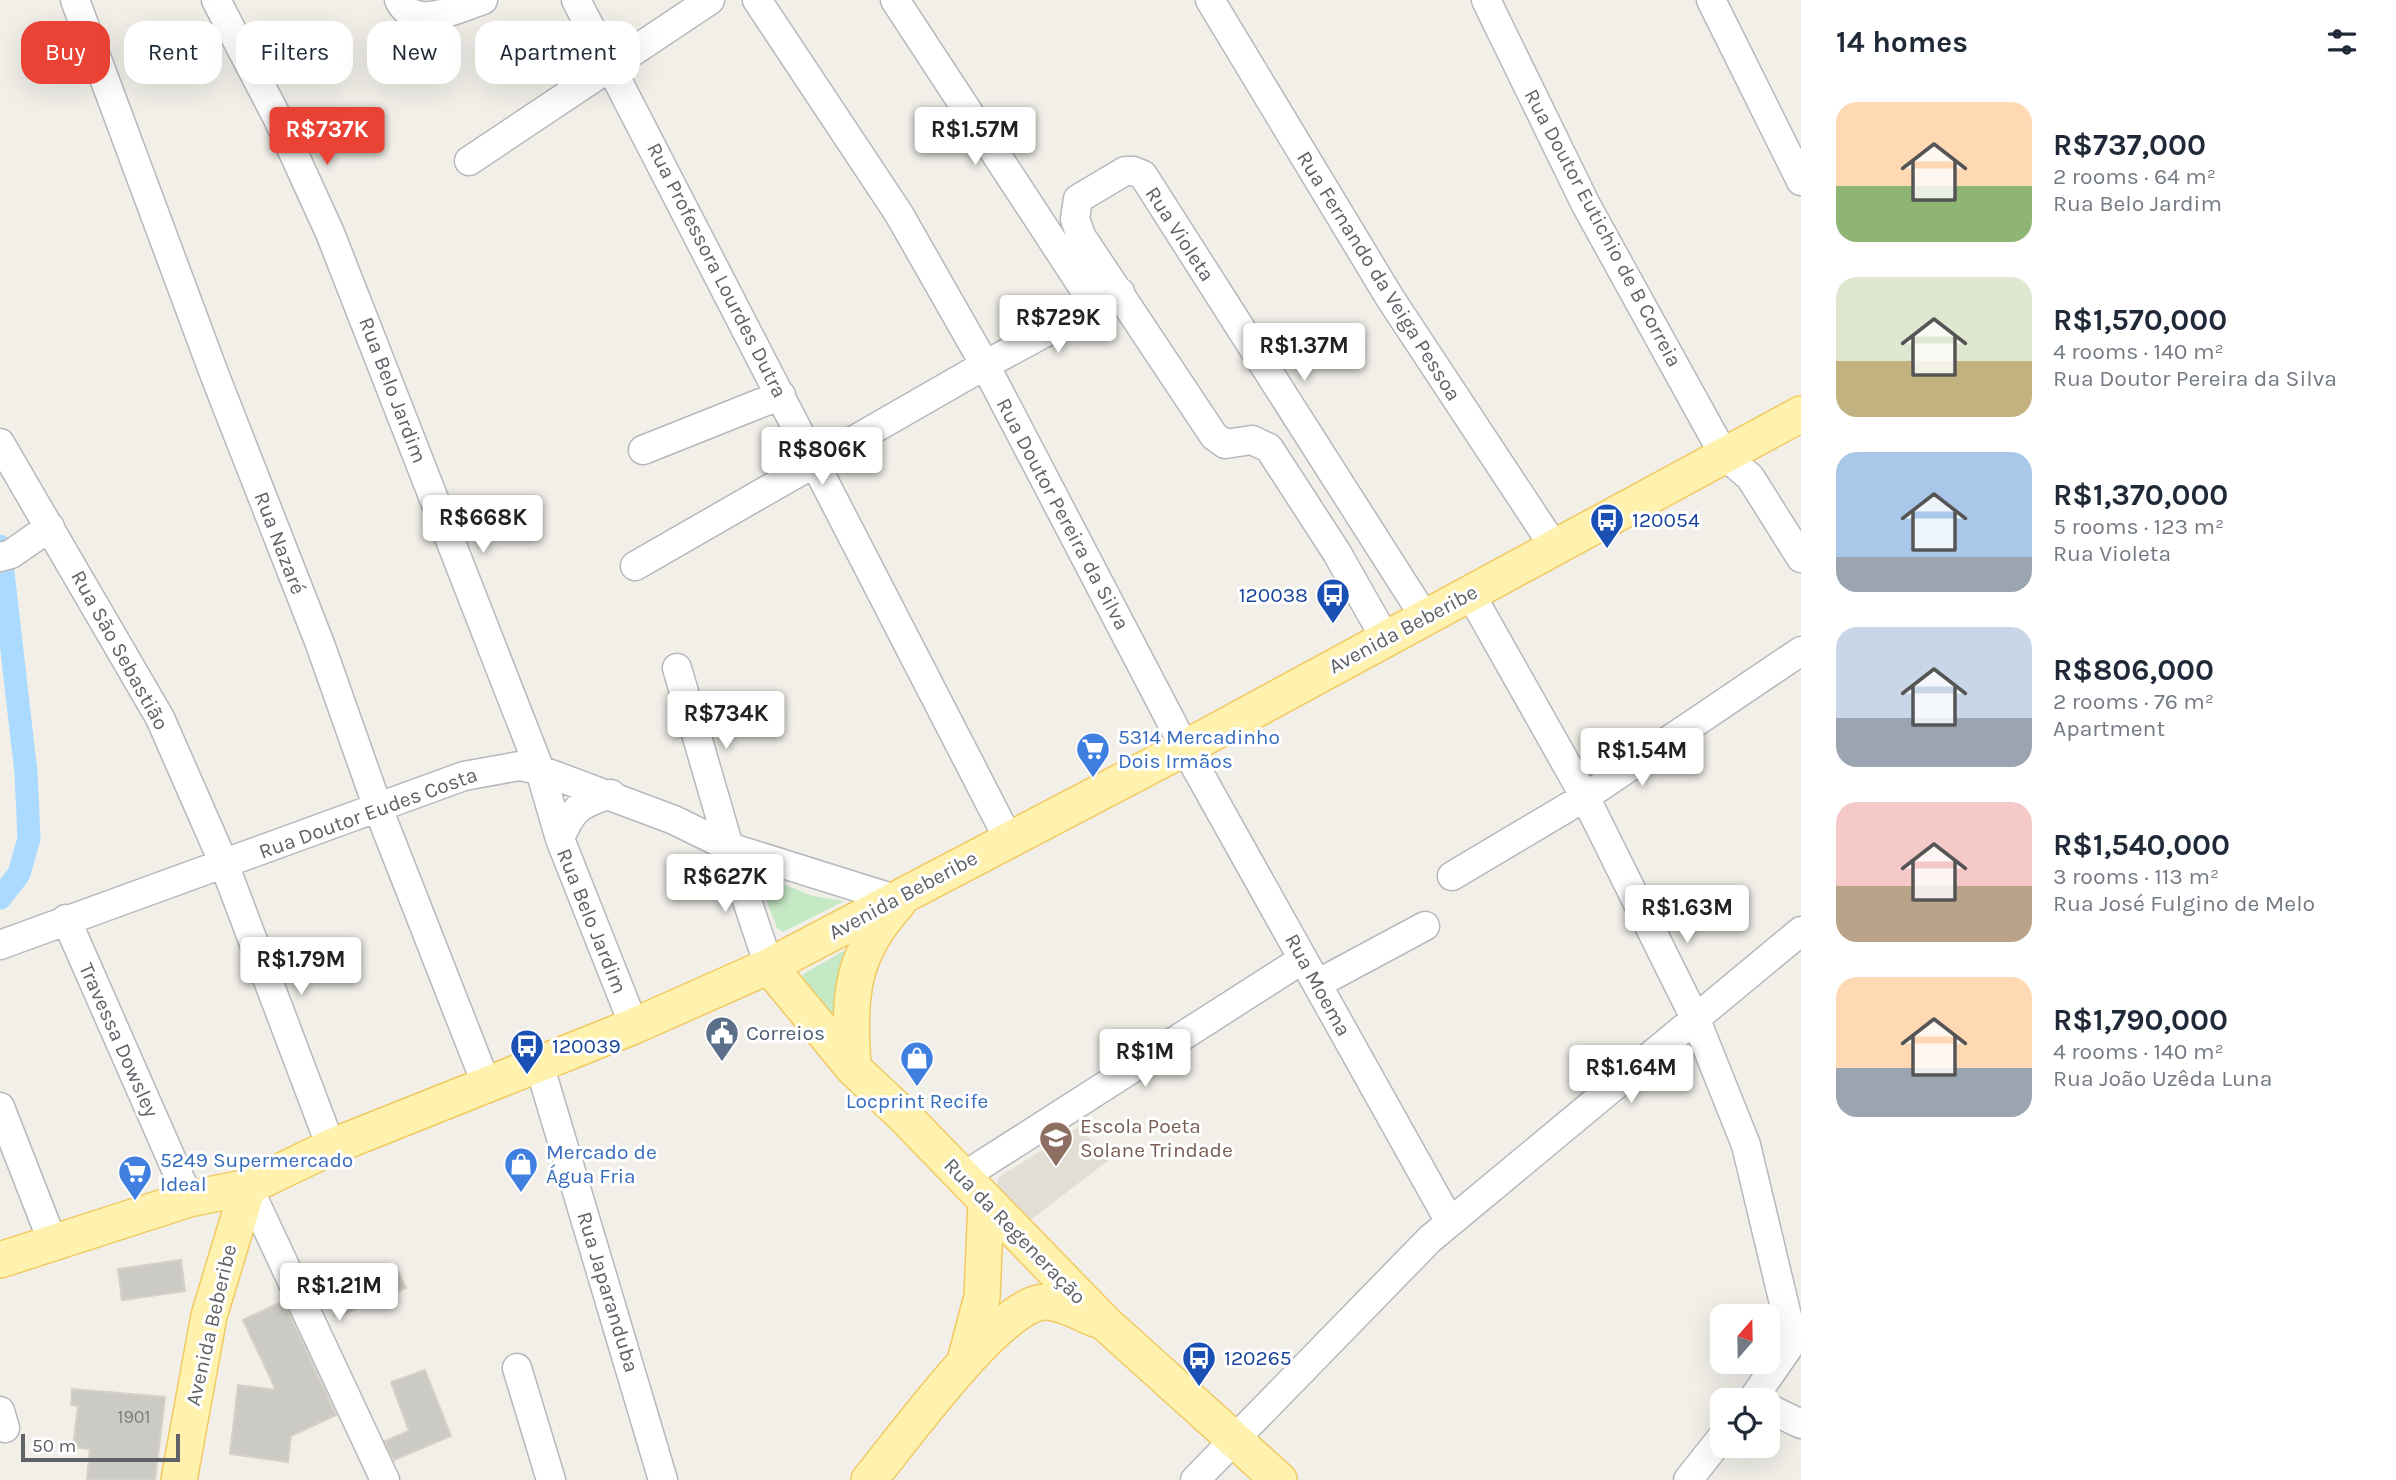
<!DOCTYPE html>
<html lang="en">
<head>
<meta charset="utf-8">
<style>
  body { margin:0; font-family:Karla,sans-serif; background:#f2f2f3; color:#1f2937; height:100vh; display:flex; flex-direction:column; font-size:26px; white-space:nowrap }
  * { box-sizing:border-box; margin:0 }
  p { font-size:23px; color:#747a83 }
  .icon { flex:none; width:38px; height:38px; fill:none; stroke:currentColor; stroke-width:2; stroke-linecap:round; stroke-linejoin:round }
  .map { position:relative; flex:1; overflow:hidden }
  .side { display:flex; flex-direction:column; background:#fff; width:595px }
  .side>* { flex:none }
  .guide { position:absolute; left:21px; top:21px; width:665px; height:63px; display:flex; gap:14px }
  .needle { width:46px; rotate:20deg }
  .fabs { position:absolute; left:1710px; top:1304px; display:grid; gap:14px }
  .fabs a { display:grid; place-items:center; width:70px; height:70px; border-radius:14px; background:#fff; box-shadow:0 7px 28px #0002; font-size:35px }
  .scale { position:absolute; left:21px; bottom:18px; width:159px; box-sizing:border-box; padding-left:7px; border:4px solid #5f6368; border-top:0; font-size:19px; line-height:24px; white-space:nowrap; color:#5f6368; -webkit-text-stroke:5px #fff; paint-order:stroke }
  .price { position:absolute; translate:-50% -60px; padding:0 16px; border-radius:7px; background:#fff; color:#222; font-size:23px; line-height:46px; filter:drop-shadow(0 2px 4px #0008) }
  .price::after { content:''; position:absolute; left:50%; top:42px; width:21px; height:16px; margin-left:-10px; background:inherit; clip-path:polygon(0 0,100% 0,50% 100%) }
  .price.active { background:#ea4335; color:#fff }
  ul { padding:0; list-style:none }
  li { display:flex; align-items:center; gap:21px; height:175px; padding:0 35px }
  li span { display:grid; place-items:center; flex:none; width:196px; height:140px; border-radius:21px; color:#555 }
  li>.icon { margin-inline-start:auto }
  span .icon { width:84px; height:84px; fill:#fffc; stroke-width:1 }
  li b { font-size:30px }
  h2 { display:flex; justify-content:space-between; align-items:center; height:84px; padding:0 35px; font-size:30px }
  .chip { padding:0 24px; border-radius:21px; background:#fff; box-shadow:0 7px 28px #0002; font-size:24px; line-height:63px }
  .chip.active { background:#ea4335; color:#fff }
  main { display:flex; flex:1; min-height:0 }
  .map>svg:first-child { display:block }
</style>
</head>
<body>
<main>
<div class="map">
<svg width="1801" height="1480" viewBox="0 0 1801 1480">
  <rect width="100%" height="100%" fill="#f1efe8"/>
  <path fill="#e1ded6" d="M1079,1127l30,33 -80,61 -32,-36 2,-8z"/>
  <path fill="#c5e8c5" d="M756,873l56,23 32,5 -61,31 -6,-4z
    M847,949l-11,43 -1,38 -34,-52 4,-5z"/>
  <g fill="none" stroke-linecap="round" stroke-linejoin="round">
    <path stroke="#aadaff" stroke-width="23" d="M0,546l26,227 3,65 -10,36 -19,24"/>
  </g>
  <path fill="#cccac5" stroke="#d6d1c6" stroke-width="2" d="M181,1260l4,31 -63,9 -4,-31z
    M397,1269l9,19 -64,27 -8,-20z
    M283,1301l53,114 -45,21 -3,26 -58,-8 8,-69 38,5 -33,-70z
    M425,1370l26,66 -57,24 -9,-19 24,-10 -18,-49z
    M72,1389l93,8 -10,83h-68l3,-31 -17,-2 5,-41 -7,-1z"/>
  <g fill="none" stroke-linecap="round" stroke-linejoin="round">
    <g stroke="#b5b8bc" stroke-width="31">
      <path id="minor" d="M75,0l140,376 105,268 58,164 109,278
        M216,0l61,117 53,116 210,537 20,69 74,187
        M399,0c16,32 58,8 84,0
        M576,0l433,840
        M757,0l142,214 86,151 200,383 265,474
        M895,0l201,307
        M1210,0l180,298 165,250
        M1486,0l100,205 138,250 26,22 51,81
        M1711,0l90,181
        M469,161l241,-161
        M0,443l160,275 64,146 107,283
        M643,450l138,-55
        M0,557l11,-3 39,-27
        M635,566l350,-201 135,-73
        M1470,593l115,204 111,223 50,125 47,196
        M1385,638l-48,-85 -68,-105 -17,-8 -27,4 -11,-8 -133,-200 -6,-17 3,-20 47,-28h8l10,4 281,441
        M677,668l52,179 40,119
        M560,839c12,-31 20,-35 51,-45
        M1452,876l133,-79 216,-146
        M66,919l123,280
        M0,945l464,-169 55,-10 21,4 134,50 55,27 166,52
        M1317,984l108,-58
        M539,1064l124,416
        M0,1107l53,136
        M961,1178l342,-219
        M248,1187l137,293
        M517,1368l34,112
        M1752,1400l41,-59
        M1768,1408l33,16
        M0,1411l5,17
        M1195,1480l235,-241 371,-308
        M1688,1480l34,-43"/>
    </g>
    <g stroke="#f2c960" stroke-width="38">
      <path id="major" d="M769,966l84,102 51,48 201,207 174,157
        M853,1068c-4,-69 -4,-112 45,-165
        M0,1260l189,-61 59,-12 83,-40 303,-121 135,-60 416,-218 616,-334
        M965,1361l17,-64 4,-95
        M179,1480l30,-164 39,-129
        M869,1480c32,-38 130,-176 175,-178 17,-1 36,11 51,17"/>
    </g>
    <use href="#minor" stroke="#fff" stroke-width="28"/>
    <use href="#major" stroke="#fff2af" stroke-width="35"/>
  </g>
  <defs>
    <g id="bus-pin" transform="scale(1.75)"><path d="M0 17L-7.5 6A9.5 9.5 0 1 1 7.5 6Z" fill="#1a4fb4" stroke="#fff"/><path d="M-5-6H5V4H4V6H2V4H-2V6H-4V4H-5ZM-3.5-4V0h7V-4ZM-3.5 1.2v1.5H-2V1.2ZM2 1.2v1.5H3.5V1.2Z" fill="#fff"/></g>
    <g id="supermarket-pin" transform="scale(1.75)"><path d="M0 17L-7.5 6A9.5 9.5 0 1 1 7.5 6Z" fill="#3f7fe0" stroke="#fff"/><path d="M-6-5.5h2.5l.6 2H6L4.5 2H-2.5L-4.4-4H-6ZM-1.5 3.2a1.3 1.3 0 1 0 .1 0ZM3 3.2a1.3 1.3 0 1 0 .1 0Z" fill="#fff"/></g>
    <g id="civic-pin" transform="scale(1.75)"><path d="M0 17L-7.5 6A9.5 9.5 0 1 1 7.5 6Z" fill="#5c6f8a" stroke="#fff"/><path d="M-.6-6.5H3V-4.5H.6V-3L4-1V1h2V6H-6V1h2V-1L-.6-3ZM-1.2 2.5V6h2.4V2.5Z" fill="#fff"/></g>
    <g id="shop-pin" transform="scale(1.75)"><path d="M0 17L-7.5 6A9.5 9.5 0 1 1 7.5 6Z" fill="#3f7fe0" stroke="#fff"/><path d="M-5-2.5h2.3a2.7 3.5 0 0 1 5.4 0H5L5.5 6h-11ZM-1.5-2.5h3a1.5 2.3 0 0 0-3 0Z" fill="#fff"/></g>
    <g id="school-pin" transform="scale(1.75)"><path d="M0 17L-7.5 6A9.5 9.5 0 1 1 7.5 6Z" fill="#8d6e63" stroke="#fff"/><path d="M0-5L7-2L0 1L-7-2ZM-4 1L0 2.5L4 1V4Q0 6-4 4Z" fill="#fff"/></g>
  </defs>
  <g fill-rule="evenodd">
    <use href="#bus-pin" x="1607" y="520"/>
    <use href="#bus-pin" x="1333" y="595"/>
    <use href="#supermarket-pin" x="1093" y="749"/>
    <use href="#civic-pin" x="722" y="1033"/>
    <use href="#bus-pin" x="527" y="1046"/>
    <use href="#shop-pin" x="917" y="1058"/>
    <use href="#school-pin" x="1056" y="1138"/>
    <use href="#shop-pin" x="521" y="1164"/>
    <use href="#supermarket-pin" x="135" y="1172"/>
    <use href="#bus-pin" x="1199" y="1358"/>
  </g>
  <g text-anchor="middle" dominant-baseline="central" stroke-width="6" stroke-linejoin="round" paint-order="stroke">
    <g font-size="18" fill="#7a7d7f">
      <text x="134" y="1417">1901</text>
    </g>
    <g font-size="21" fill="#5f6368" stroke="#fff">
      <text transform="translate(1603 228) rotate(62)">Rua Doutor Eutichio de B Correia</text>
      <text transform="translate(1180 234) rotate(57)">Rua Violeta</text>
      <text transform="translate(717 270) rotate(63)">Rua Professora Lourdes Dutra</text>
      <text transform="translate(1379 276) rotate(58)">Rua Fernando da Veiga Pessoa</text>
      <text transform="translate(393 390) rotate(69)">Rua Belo Jardim</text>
      <text transform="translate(1063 514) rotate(62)">Rua Doutor Pereira da Silva</text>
      <text transform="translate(280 543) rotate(69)">Rua Nazaré</text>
      <text transform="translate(1403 629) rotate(-28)">Avenida Beberibe</text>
      <text transform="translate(120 650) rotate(61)">Rua São Sebastião</text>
      <text transform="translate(368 813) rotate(-20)">Rua Doutor Eudes Costa</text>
      <text transform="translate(903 895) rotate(-28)">Avenida Beberibe</text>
      <text transform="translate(592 921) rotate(68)">Rua Belo Jardim</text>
      <text transform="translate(1318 985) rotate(61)">Rua Moema</text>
      <text transform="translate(119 1040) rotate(66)">Travessa Dowsley</text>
      <text transform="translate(1015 1231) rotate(46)">Rua da Regeneração</text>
      <text transform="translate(608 1292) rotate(73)">Rua Japaranduba</text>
      <text transform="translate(211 1325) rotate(-77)">Avenida Beberibe</text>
    </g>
    <g font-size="21" fill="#164399" stroke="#fff" text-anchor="start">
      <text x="1632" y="520">120054</text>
      <text x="1308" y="595" text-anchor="end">120038</text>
      <text x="552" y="1046">120039</text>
      <text x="1224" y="1358">120265</text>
    </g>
    <g font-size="21" fill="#366cbe" stroke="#fff" text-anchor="start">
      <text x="1118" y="737">5314 Mercadinho<tspan x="1118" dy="24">Dois Irmãos</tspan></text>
      <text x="917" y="1101" text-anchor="middle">Locprint Recife</text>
      <text x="546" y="1152">Mercado de<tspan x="546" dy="24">Água Fria</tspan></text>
      <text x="160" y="1160">5249 Supermercado<tspan x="160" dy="24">Ideal</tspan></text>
    </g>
    <g font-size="21" fill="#4e5e75" stroke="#fff" text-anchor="start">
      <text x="746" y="1033">Correios</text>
    </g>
    <g font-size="21" fill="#785e54" stroke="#fff" text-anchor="start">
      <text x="1080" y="1126">Escola Poeta<tspan x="1080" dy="24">Solane Trindade</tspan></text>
    </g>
  </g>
</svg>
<div class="fabs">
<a><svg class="needle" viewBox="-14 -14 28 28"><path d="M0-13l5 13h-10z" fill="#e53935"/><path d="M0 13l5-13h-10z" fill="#747a83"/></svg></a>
<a><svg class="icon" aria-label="locate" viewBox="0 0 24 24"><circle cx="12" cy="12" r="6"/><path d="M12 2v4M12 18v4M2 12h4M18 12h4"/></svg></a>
</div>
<div class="scale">50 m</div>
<b class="price active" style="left:327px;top:167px">R$737K</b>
<b class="price" style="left:975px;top:167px">R$1.57M</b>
<b class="price" style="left:1058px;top:355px">R$729K</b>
<b class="price" style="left:1304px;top:383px">R$1.37M</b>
<b class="price" style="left:822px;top:487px">R$806K</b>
<b class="price" style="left:483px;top:555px">R$668K</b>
<b class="price" style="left:726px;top:751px">R$734K</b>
<b class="price" style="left:1642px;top:788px">R$1.54M</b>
<b class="price" style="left:725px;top:914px">R$627K</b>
<b class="price" style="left:1687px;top:945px">R$1.63M</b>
<b class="price" style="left:301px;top:997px">R$1.79M</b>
<b class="price" style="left:1145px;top:1089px">R$1M</b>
<b class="price" style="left:1631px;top:1105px">R$1.64M</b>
<b class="price" style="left:339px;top:1323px">R$1.21M</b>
<div class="guide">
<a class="chip active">Buy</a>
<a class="chip">Rent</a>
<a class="chip">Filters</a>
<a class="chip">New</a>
<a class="chip">Apartment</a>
</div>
</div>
<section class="side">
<h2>14 homes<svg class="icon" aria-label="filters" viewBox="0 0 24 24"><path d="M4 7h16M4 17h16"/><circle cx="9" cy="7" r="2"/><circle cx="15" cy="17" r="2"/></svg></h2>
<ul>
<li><span style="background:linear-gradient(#ffd9b3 60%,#8fb573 0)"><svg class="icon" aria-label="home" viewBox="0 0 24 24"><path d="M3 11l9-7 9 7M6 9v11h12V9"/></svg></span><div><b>R$737,000</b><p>2 rooms · 64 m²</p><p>Rua Belo Jardim</p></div></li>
<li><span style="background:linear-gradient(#dfe7d0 60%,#c2b280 0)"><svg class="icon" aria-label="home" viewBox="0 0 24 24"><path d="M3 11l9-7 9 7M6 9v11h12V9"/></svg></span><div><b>R$1,570,000</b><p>4 rooms · 140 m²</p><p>Rua Doutor Pereira da Silva</p></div></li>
<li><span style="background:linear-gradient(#a9c7e8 75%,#9aa5b1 0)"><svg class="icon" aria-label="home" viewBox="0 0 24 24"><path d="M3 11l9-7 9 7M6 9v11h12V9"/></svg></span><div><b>R$1,370,000</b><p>5 rooms · 123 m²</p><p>Rua Violeta</p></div></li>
<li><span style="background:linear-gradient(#c9d6e8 65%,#9aa5b1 0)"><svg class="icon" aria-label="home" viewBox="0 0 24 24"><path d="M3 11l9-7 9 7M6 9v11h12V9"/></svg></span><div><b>R$806,000</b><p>2 rooms · 76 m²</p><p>Apartment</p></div></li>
<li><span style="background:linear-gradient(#f6c9c9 60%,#b9a48a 0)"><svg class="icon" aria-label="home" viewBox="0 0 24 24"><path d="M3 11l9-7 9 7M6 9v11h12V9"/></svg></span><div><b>R$1,540,000</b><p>3 rooms · 113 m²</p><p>Rua José Fulgino de Melo</p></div></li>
<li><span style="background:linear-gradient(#ffd9b3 65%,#9aa5b1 0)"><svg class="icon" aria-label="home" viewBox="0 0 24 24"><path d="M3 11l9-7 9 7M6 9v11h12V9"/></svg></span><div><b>R$1,790,000</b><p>4 rooms · 140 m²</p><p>Rua João Uzêda Luna</p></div></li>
</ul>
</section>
</main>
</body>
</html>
